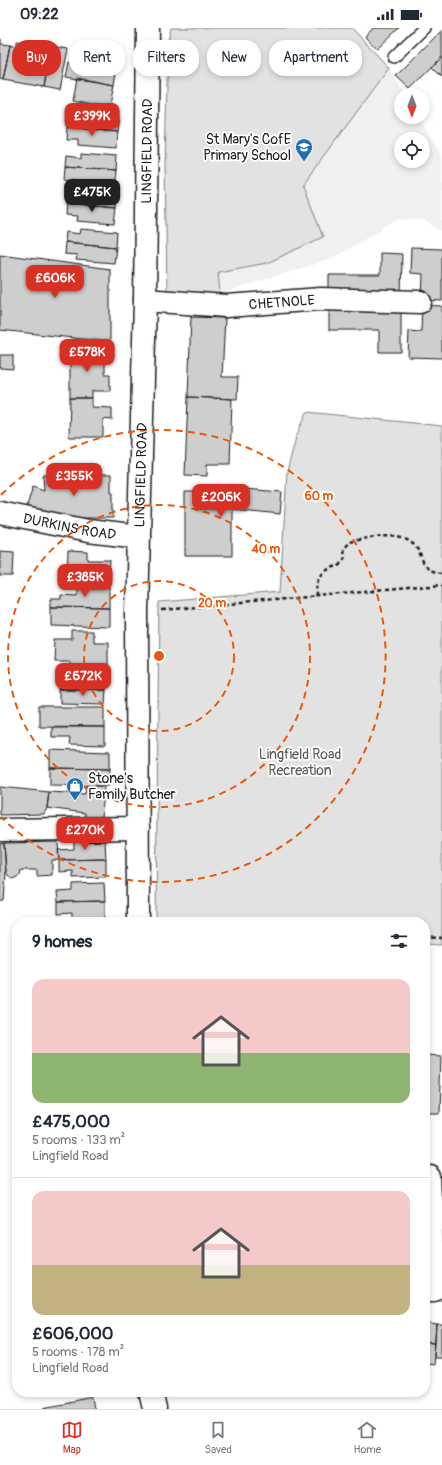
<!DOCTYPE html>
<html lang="en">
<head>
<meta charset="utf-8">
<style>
  body { margin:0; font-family:Pangolin,sans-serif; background:#f2f2f3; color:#1f2937; height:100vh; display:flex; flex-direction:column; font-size:15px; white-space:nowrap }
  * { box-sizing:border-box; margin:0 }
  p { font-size:13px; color:#747a83 }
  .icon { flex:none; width:22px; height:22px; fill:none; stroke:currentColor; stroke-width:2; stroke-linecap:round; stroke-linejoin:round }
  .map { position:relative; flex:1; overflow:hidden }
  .drawer { position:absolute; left:12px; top:889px; width:418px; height:480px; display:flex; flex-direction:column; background:#fff; border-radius:16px; box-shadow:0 2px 6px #0003 }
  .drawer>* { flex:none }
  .top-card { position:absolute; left:12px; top:12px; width:418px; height:36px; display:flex; gap:8px }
  .needle { width:26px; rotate:180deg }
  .buttons { position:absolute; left:394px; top:60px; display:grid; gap:8px }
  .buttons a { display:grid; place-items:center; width:36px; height:36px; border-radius:50%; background:#fff; box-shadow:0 2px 6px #0003; font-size:20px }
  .price { position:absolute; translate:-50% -34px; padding:0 9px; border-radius:8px; background:#d93025; color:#fff; font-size:13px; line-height:26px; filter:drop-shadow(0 1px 2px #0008) }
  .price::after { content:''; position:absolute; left:50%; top:24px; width:12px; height:9px; margin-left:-6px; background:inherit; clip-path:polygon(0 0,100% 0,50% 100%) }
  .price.selected { background:#222; color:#fff }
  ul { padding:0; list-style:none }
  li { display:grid; align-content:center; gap:8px; height:212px; padding:0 20px }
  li+li { border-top:1px solid #e0e1e3 }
  li span { display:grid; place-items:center; height:124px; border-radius:12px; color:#555 }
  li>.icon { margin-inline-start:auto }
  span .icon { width:72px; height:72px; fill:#fffc; stroke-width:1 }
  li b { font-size:17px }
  h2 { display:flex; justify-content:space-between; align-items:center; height:48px; padding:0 20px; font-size:17px }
  .chip { padding:0 14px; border-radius:16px; background:#fff; box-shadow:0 2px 6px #0003; font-size:14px; line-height:36px }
  .chip.selected { background:#d93025; color:#fff }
  .status { display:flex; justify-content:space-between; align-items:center; height:28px; padding:0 20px; background:#fff; direction:ltr }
  .status svg { height:11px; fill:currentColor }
  .dock { display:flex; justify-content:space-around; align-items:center; height:56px; border-top:1px solid #e0e1e3; background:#fff; font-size:11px; color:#747a83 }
  .dock a { display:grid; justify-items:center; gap:2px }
  .dock .selected { color:#d93025 }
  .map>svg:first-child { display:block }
</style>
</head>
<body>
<div class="status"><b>09:22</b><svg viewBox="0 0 49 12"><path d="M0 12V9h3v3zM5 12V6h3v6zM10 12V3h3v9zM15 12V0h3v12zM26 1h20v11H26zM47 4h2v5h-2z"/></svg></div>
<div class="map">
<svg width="442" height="1381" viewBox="0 0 442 1381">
  <rect width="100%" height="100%" fill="#fff"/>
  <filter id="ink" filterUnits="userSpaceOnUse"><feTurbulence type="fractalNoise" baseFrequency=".025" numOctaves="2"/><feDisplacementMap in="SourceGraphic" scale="8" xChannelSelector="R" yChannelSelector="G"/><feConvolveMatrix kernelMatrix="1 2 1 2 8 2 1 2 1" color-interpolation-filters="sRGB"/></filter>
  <g filter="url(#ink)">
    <path fill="#f0f0f0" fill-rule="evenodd" d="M171,0h181l37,40 16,27h-4v22h17l24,39v75l-18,-10 -24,-3 -69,41 -111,35h-28l-27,-130 3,-122zM401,111h22v22h-22z"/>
    <path fill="#e2e2e2" stroke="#7f7f7f" d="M171,0h181l37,40 -86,117 20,52 -56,26 -49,9 2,22h-28l-25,-2 -2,-128 3,-122z
      M307,384l135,14v519l-17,-1v-22h-269l3,-320 121,-10 7,-120 9,-35z"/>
    <path fill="#cecece" stroke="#1c1c1c" d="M373,0h26l-22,21 -12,-12z
      M442,2v27l-32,32 -14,-13z
      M0,11h1v5l9,1 -7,35 -3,-1z
      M17,13l21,4 -1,4 13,3 -6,35 -41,-7 7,-35 6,2z
      M82,17l37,7 -5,33 -48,-8 3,-15 10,2z
      M58,19l10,2 -8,41 -16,-3 6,-35 6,1z
      M442,29v20l-10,-10z
      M77,50l37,7 -5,24 -36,-8z
      M83,86l36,3 -2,15 -50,-5 1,-10 14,2z
      M67,99l50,5 -1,16 -38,-3v-5h-12z
      M81,125l36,3 -1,15 -51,-4 1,-11 15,2z
      M65,139l51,4 -2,16 -37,-3v-4l-13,-1z
      M82,161l36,4 -1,15 -51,-5 1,-10 14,1z
      M66,175l51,5 -2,16 -38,-3 1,-5 -13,-1z
      M81,201l36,3 -1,15 -51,-5 1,-10 14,2z
      M65,214l51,5 -2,16 -38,-3 1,-5 -13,-1z
      M411,220l31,1v52l-20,-1 1,-26 -13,-1z
      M380,225l22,1 -1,42h-72v-21h51z
      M0,226l110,15v73l-110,-12z
      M422,277l20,1v52l-34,-1 1,-26 12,1z
      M329,281h72v43h-22v-22h-50z
      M191,289l34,1 -3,59h16l-1,22 -49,-2z
      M70,320h26v11h9v15h5v17h-18v7h-22z
      M0,327h13v14l-13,-1z
      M188,369l44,2 -2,65h-23v12l-22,-1z
      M70,370h22v9l20,1v12l-9,-1v18h-34z
      M43,447h68v17h2v26h-56l-31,-9 7,-23 11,4z
      M218,459l64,5 -2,22 -48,-5v47h-47v-64h33z
      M0,523l14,1 -1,24h-13z
      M68,523l20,1v8h22l-1,20 -42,-1z
      M77,557l32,1v22l-58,-1v-8h10v-4l16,1z
      M51,579l58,1v19l-58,-2z
      M72,603h20v11h16v27l-38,-1v-7h-16l1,-21h17z
      M60,644l46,1v17h-46z
      M60,662h46l-1,14 -45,-1z
      M39,679h66v20l-66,-1z
      M51,699h54v19l-36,-1 1,-8h-19z
      M50,722l60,2v17l-60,-1z
      M50,740l60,1 -1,17 -59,-1z
      M86,758h18l-2,32 -17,-1v-4l-38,-5 2,-16 36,2z
      M0,759l49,5 -2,16 -3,6 -44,1z
      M105,813l1,18 -47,1 -1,-10 16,-1v-7z
      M58,814l1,18h-7v15l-15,1v-6h-16l-1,5 -5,3 -3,1 -6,-6 -2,-30z
      M4,815l2,30 -2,28h-4v-57z
      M106,831v18l-33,1v-7l-14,1v-12z
      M104,855l1,18 -47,1 -1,-10 16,-1v-7z
      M105,873v18l-33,1v-7l-14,1v-12z
      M425,1027l16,1 -2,57h-14z
      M425,1294l12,2 -1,21 -11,-1z
      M437,1296h5v32h-7z
      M425,1316l11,1 -2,19 -9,-1z
      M93,1369l2,12h-50l-1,-2z"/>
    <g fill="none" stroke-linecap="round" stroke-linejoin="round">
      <g stroke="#1c1c1c" stroke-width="14">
        <path id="service" d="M394,29l30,-29"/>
      </g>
      <g stroke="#1c1c1c" stroke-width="25">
        <g id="minor">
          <path id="s1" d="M145,272l81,6 95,-7 99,3"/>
          <path id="s2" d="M0,485l88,18 51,6"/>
          <path d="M0,802l138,-2"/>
          <path d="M425,1263h10l-5,-114"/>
        </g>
      </g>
      <g stroke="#1c1c1c" stroke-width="25">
        <g id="tertiary">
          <path id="s3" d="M138,894l-1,-310 8,-312 3,-272"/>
          <path d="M151,1364l4,17"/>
        </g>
      </g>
      <path stroke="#1c1c1c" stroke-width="2.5" stroke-dasharray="4 3" stroke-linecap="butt" d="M317,568c-1,-17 4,-26 21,-30l6,-8 -1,-9 6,-7c17,-4 51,-12 65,3 12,12 3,26 28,28
        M162,582l280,-25
        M425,909l17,1"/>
      <use href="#service" stroke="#fff" stroke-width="11"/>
      <use href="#minor" stroke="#fff" stroke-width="22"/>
      <use href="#tertiary" stroke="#fff" stroke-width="22"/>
    </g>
  </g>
  <g fill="none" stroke="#e8590c" stroke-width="2" stroke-dasharray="7 5">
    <circle cx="159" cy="628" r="75"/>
    <circle cx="159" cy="628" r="151"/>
    <path d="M1 467A226 226 0 1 1 1 789"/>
  </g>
  <defs>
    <g id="school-pin" transform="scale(0.9)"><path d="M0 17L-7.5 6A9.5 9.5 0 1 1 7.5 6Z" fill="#1f6fb2" stroke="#fff"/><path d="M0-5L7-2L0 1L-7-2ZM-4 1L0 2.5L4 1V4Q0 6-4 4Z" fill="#fff"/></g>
    <g id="shop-pin" transform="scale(0.9)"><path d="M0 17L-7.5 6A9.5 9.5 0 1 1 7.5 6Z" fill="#1f6fb2" stroke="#fff"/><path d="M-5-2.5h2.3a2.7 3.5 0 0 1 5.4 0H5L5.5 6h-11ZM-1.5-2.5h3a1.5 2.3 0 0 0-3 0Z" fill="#fff"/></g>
  </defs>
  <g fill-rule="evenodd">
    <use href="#school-pin" x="304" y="119"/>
    <use href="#shop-pin" x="75" y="758"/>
  </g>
  <g text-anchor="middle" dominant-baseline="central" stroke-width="3.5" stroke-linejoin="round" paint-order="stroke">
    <g font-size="14" fill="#1c1c1c" stroke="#fff" text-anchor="end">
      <text x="291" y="111">St Mary's CofE<tspan x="291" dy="16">Primary School</tspan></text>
      <text x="88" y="750" text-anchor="start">Stone's<tspan x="88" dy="16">Family Butcher</tspan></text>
    </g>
    <g font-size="14" fill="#1c1c1c" stroke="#fff">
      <text stroke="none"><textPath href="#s3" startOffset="771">LINGFIELD ROAD</textPath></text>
      <text stroke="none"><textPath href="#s1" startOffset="137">CHETNOLE</textPath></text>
      <text stroke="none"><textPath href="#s3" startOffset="447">LINGFIELD ROAD</textPath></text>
      <text stroke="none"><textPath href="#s2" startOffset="71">DURKINS ROAD</textPath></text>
    </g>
    <g font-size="14" fill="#575757" stroke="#fff">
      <text x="300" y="726">Lingfield Road<tspan x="300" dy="16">Recreation</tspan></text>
    </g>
  </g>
  <circle cx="159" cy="628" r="6" fill="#e8590c" stroke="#fff" stroke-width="2"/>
  <g font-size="12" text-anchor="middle" font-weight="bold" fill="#e8590c" stroke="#fff" stroke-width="3.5" stroke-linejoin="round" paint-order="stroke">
    <text x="319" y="472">60 m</text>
    <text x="266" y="525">40 m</text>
    <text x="212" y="579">20 m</text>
  </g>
</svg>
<div class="buttons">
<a><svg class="needle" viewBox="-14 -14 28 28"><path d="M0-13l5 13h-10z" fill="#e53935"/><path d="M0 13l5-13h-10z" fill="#747a83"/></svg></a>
<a><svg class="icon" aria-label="locate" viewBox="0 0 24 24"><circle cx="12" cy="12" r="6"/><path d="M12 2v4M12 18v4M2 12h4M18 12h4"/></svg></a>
</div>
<b class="price" style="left:92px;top:109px">£399K</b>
<b class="price selected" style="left:92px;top:185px">£475K</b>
<b class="price" style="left:55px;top:271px">£606K</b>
<b class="price" style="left:87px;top:345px">£578K</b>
<b class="price" style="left:74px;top:469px">£355K</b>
<b class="price" style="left:221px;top:490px">£206K</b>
<b class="price" style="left:85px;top:570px">£385K</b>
<b class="price" style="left:83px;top:669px">£672K</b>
<b class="price" style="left:85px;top:823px">£270K</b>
<div class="top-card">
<a class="chip selected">Buy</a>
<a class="chip">Rent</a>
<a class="chip">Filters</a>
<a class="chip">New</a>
<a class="chip">Apartment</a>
</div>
<section class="drawer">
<h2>9 homes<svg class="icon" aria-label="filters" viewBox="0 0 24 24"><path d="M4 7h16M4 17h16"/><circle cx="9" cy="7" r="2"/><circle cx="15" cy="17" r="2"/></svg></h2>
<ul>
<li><span style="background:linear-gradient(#f6c9c9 60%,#8fb573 0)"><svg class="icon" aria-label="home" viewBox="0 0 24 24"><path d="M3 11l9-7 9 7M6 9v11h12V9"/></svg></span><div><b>£475,000</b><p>5 rooms · 133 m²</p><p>Lingfield Road</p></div></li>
<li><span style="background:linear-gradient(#f6c9c9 60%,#c2b280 0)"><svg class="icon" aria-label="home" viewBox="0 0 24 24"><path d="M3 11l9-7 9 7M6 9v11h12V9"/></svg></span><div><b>£606,000</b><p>5 rooms · 178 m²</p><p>Lingfield Road</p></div></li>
</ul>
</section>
</div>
<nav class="dock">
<a class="selected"><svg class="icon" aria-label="map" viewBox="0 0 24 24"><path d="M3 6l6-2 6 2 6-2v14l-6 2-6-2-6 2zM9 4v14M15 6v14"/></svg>Map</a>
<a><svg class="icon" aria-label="saved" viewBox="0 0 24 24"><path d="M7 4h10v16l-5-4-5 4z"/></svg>Saved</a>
<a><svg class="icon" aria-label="home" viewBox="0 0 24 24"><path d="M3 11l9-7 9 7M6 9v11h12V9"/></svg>Home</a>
</nav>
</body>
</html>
